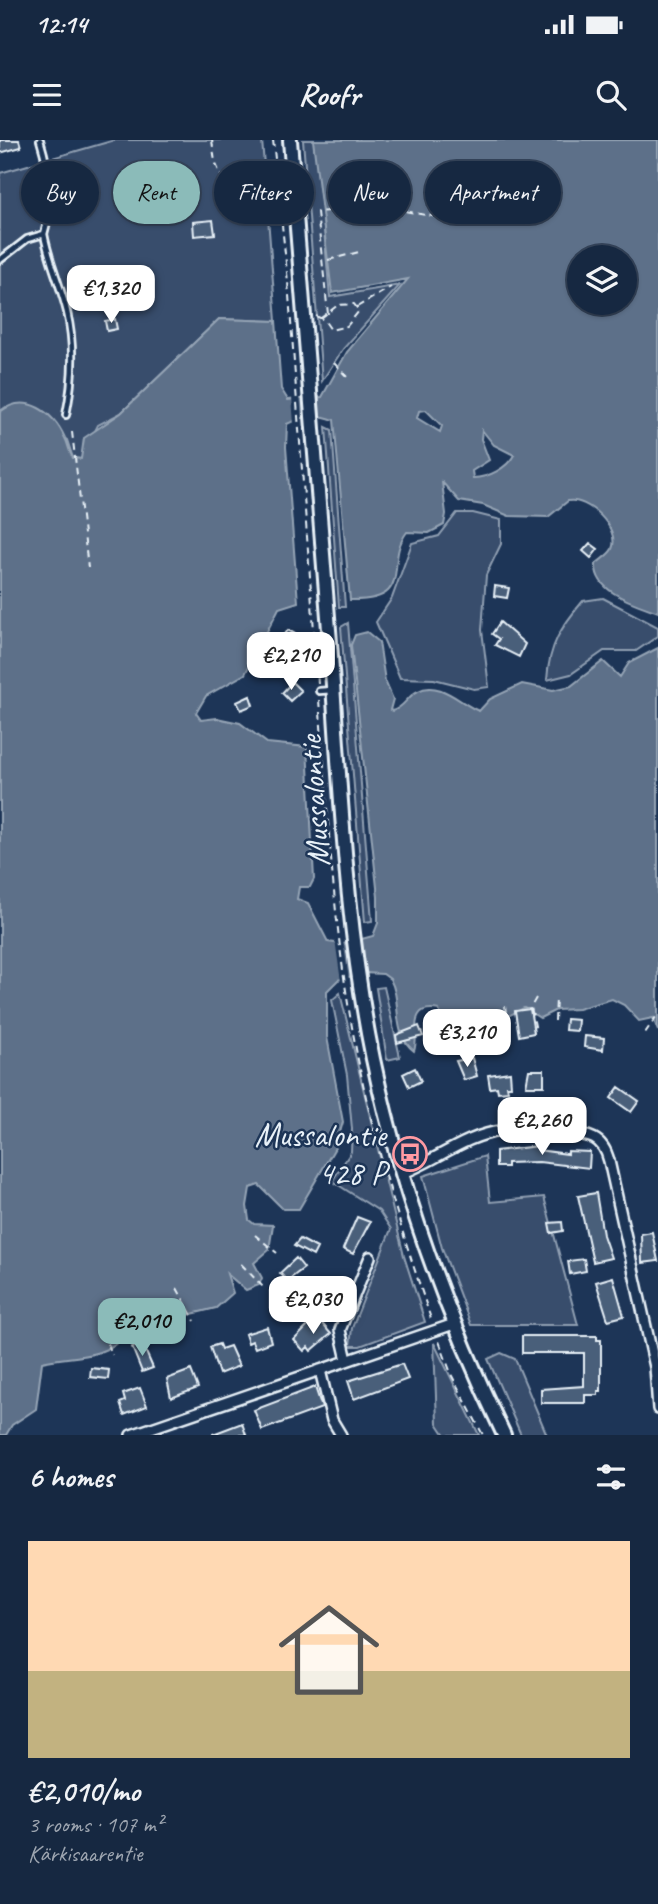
<!DOCTYPE html>
<html lang="en">
<head>
<meta charset="utf-8">
<style>
  body { margin:0; font-family:Caveat,sans-serif; background:#23344c; color:#f1f3f6; height:100vh; display:flex; flex-direction:column; font-size:26px; white-space:nowrap }
  * { box-sizing:border-box; margin:0 }
  p { font-size:23px; color:#9ea6b1 }
  .icon { flex:none; width:38px; height:38px; fill:none; stroke:currentColor; stroke-width:2; stroke-linecap:round; stroke-linejoin:round }
  .map { position:relative; height:1295px; overflow:hidden }
  .side { display:flex; flex-direction:column; background:#162841; flex:1 }
  .side>* { flex:none }
  .hud { position:absolute; left:21px; top:21px; width:616px; height:63px; display:flex; gap:14px }
  .tools { position:absolute; left:567px; top:105px; display:grid; gap:14px }
  .tools a { display:grid; place-items:center; width:70px; height:70px; border-radius:50%; background:#162841; box-shadow:0 2px 5px #0004,0 0 0 2px #35445a; font-size:35px }
  .price { position:absolute; translate:-50% -60px; padding:0 16px; border-radius:14px; background:#fff; color:#222; font-size:23px; line-height:46px; filter:drop-shadow(0 2px 4px #0008) }
  .price::after { content:''; position:absolute; left:50%; top:42px; width:21px; height:16px; margin-left:-10px; background:inherit; clip-path:polygon(0 0,100% 0,50% 100%) }
  .price.on { background:#8bbbb9; color:#111 }
  ul { padding:0; list-style:none }
  li { display:grid; align-content:center; gap:14px; height:371px; padding:0 28px }
  li+li { border-top:2px solid #35445a }
  li span { display:grid; place-items:center; height:217px; border-radius:0px; color:#555 }
  li>.icon { margin-inline-start:auto }
  span .icon { width:126px; height:126px; fill:#fffc; stroke-width:1 }
  li b { font-size:30px }
  h2 { display:flex; justify-content:space-between; align-items:center; height:84px; padding:0 28px; font-size:30px }
  .chip { padding:0 24px; border-radius:32px; background:#162841; box-shadow:0 2px 5px #0004,0 0 0 2px #35445a; font-size:24px; line-height:63px }
  .chip.on { background:#8bbbb9; color:#111 }
  .status { display:flex; justify-content:space-between; align-items:center; height:49px; padding:0 35px; background:#162841; direction:ltr }
  .status svg { height:19px; fill:currentColor }
  header { display:flex; justify-content:space-between; align-items:center; height:91px; padding:0 28px; background:#162841; font-size:32px; font-weight:600 }
  .map>svg:first-child { display:block }
</style>
</head>
<body>
<div class="status"><b>12:14</b><svg viewBox="0 0 49 12"><path d="M0 12V9h3v3zM5 12V6h3v6zM10 12V3h3v9zM15 12V0h3v12zM26 1h20v11H26zM47 4h2v5h-2z"/></svg></div>
<header><svg class="icon" aria-label="menu" viewBox="0 0 24 24"><path d="M4 6h16M4 12h16M4 18h16"/></svg>Roofr<svg class="icon" aria-label="search" viewBox="0 0 24 24"><circle cx="10" cy="10" r="6"/><path d="M15 15l6 6"/></svg></header>
<div class="map">
<svg width="658" height="1295" viewBox="0 0 658 1295">
  <rect width="100%" height="100%" fill="#1d3557"/>
  <filter id="ink" filterUnits="userSpaceOnUse"><feTurbulence type="fractalNoise" baseFrequency=".0143" numOctaves="2"/><feDisplacementMap in="SourceGraphic" scale="14" xChannelSelector="R" yChannelSelector="G"/><feConvolveMatrix kernelMatrix="1 2 1 2 8 2 1 2 1" color-interpolation-filters="sRGB"/></filter>
  <g filter="url(#ink)">
    <path fill="#374d6c" stroke="#909fb2" stroke-width="2" d="M115,0h147l14,181 -57,-2 -98,94 -23,12 -17,34 -8,-1 -6,-18 -61,-33 -6,4v-238z
      M303,0h13l14,157 70,-12 -57,64 -21,32z
      M326,287l6,3 13,177h-6z
      M457,373h16l28,7v24l-15,31 -4,55 7,57 -15,2 -40,-10 -34,-1 -24,-56 16,-24 20,-55 27,-7z
      M603,458l55,29v9l-22,15h-32l-33,23 -24,6c2,-35 14,-53 36,-79z
      M348,483l24,298 -7,1 -24,-295z
      M384,847l16,70 -13,3 -11,-72z
      M340,853l64,263 21,66 -65,24h-10l2,-18 39,-99 -12,-18 -47,-30 19,-29 1,-23 -5,-54 -15,-75z
      M485,1016l5,46 54,-5 34,128h-107l-29,-77 -19,-72z
      M434,1203l45,92h-34l-8,-12z
      M501,1213l14,6 32,76h-26l-33,-76z"/>
    <path fill="#5d7089" stroke="#95a4b5" stroke-width="2" fill-rule="evenodd" d="M313,0h345v472c-21,-8 -64,-19 -62,-48 5,-5 13,-9 16,-15 9,-21 -25,-52 -44,-48l-20,16 -39,-1 -26,-11 -24,-4 -17,-19 4,32 -2,11 -15,8 -22,-1c-24,31 10,69 -57,68l-16,-180c-18,-7 -30,-4 -47,4l-1,23 12,155 -19,6 -34,66 -39,22 -10,17 5,7 16,-2 23,5 27,20 40,4 7,132 -4,8h-11l-2,12 11,4 20,39 15,2 30,-8 5,-13v-26l-27,-252 4,-10 12,-3 12,10 6,39 8,18 -3,11 2,1c13,-4 15,-15 26,-20 21,-12 44,14 61,20l11,-12 32,-15 31,6 18,-4 32,-25 17,16 9,-14 29,-15v383l-5,-13 -14,3 -15,-16 -12,-6 -34,10 -22,1 -16,8 -16,-10c-22,11 -56,30 -80,17l-5,-15c-33,-7 -19,26 -25,41 -24,-19 -11,-49 -24,-72l-7,-5 -20,-1 -25,7 -11,11v46l16,85 -7,24 -37,63h-16l-24,-24 -9,3 -3,18 2,14 5,4 19,1 -4,25 -15,13 8,15 -3,7 -13,5 -19,-16 6,19 -17,15 -45,11 -23,12 -21,3c-24,26 -53,21 -85,28l-6,47 -24,16 -6,10h-6v-1023c26,-21 54,1 65,26 4,7 3,13 8,20l8,1 3,-21 37,-25 98,-94 57,2 5,68 7,11 34,-3 25,-45 61,-73 -76,14zM579,117h46v46h-46zM426,270l16,16 -2,6 -23,-14 2,-7zM482,290l12,15 20,10c-7,13 -26,23 -41,23l-1,-7 17,-11 -8,-21z"/>
    <path fill="#1d3557" d="M300,256l2,25 -8,4 -2,-28z
      M335,799l8,1 6,40 -8,2z"/>
    <path fill="#495e7a" stroke="#e8f1f8" stroke-width="2" d="M0,0h19l2,7 -21,6z
      M213,80l2,14 -21,2 -1,-14z
      M115,179l2,10 -10,2 -2,-10z
      M590,403l8,6 -7,9 -8,-7z
      M495,446l14,2 -2,10 -13,-2z
      M500,482l25,22 -6,13 -24,-12 4,-6 -7,-5z
      M288,490l11,6 -16,24 -11,-7z
      M292,542l9,9 -11,10 -8,-8z
      M250,556l3,9 -12,5 -4,-8z
      M530,869l4,24 -15,3 -4,-25z
      M566,879l12,1 -1,11 -12,-1z
      M419,886l4,10 -26,7 -1,-8z
      M585,896l19,2 -1,12 -19,-3z
      M472,918l5,18 -13,4 -8,-19z
      M415,928l6,13 -12,6 -6,-13z
      M529,930h15v16h-18z
      M510,932l1,14h-4l1,5 -10,1 -1,-5 -7,1 -2,-13z
      M619,947l20,14 -8,11 -20,-14z
      M538,1006v4l30,4v-3l22,1 -1,16 -50,-6 -32,1v4h-11v-16z
      M596,1053l7,42 8,23 -18,4 -15,-66z
      M357,1077l13,5 -17,32 -10,-5z
      M562,1082l1,9 -12,2 -2,-10z
      M652,1092l6,29 -16,2 -1,-29z
      M300,1099l17,9 -4,8 -19,-10z
      M296,1118l8,10 -17,13 -7,-8z
      M584,1119l2,12 -16,3 -2,-13z
      M613,1137l11,39 -16,4 -12,-38z
      M319,1180l12,14 -20,17 -3,-4 -4,4 -10,-11 19,-19 2,2z
      M267,1187l4,15 -16,6 -3,-7 -4,2 -3,-9z
      M522,1196h75v4h4v51h-3v4h-13v8h-44v-14l43,-3v-33h-62z
      M142,1203l11,25 -11,4 -10,-25z
      M219,1204l2,5 9,-3 9,20 -20,8 -9,-27z
      M402,1224l6,15 -54,20 -6,-18z
      M91,1228l18,2 -1,9 -18,-2z
      M191,1230l7,18 -27,10 -4,-19z
      M315,1247l7,21 -60,22 -8,-20z
      M140,1248l7,18 -23,9 -4,-12 5,-2 -2,-7z
      M242,1283l4,12h-33v-1z"/>
    <g fill="none" stroke-linecap="round" stroke-linejoin="round">
      <g stroke="#e8f1f8" stroke-width="10">
        <path id="service" d="M44,94c5,28 17,52 23,78 8,34 6,69 -1,103
          M0,120l27,-21 17,-5c10,-33 6,-61 -4,-94
          M319,551l14,-1"/>
      </g>
      <g stroke="#e8f1f8" stroke-width="14">
        <path id="minor" d="M403,1033c32,-12 63,-38 98,-42 21,-3 43,0 64,2 24,2 38,3 44,28l46,206 3,42
          M347,1220l-7,-30 30,-73
          M320,1230l12,50 9,15
          M131,1295l323,-111"/>
      </g>
      <g stroke="#e8f1f8" stroke-width="18">
        <path id="secondary" d="M290,0c13,159 26,318 38,477 12,147 15,297 45,442 27,130 74,257 131,376"/>
      </g>
      <path stroke="#e8f1f8" stroke-width="2" stroke-dasharray="7 5" stroke-linecap="butt" d="M212,0l3,22 9,20 27,11 28,25
        M273,0l15,142 30,402
        M328,120l31,-8
        M357,167l34,-20
        M328,174l-11,-102 66,-5 54,10
        M316,176l8,4 7,10 16,-4 12,-15 -5,-7 -16,1 -17,13
        M334,223l14,15
        M72,292l16,136
        M319,560c9,113 14,227 35,338 17,96 46,189 77,281
        M536,858l-5,9 5,24
        M505,866l3,18
        M555,881l1,-23
        M645,893l13,-19
        M255,1095l22,18
        M241,1124l24,25
        M177,1148l18,33
        M104,1192l8,23
        M439,1201l13,35 31,59"/>
      <use href="#service" stroke="#1d3557" stroke-width="4.5"/>
      <use href="#minor" stroke="#1d3557" stroke-width="9"/>
      <use href="#secondary" stroke="#1d3557" stroke-width="12"/>
    </g>
  </g>
  <defs>
    <g id="bus-ring" transform="scale(1.75)"><circle r="9.5" fill="#1d3557" stroke="#ff9aa2" stroke-width="1.5"/><path d="M-5-6H5V4H4V6H2V4H-2V6H-4V4H-5ZM-3.5-4V0h7V-4ZM-3.5 1.2v1.5H-2V1.2ZM2 1.2v1.5H3.5V1.2Z" fill="#ff9aa2"/></g>
  </defs>
  <g fill-rule="evenodd">
    <use href="#bus-ring" x="410" y="1014"/>
  </g>
  <g text-anchor="middle" dominant-baseline="central" stroke-width="5" stroke-linejoin="round" paint-order="stroke">
    <g font-size="33" fill="#e8f1f8" stroke="#1d3557">
      <text transform="translate(314 661) rotate(-94)">Mussalontie</text>
    </g>
    <g font-size="33" fill="#e8f1f8" stroke="#1d3557" text-anchor="end">
      <text x="386" y="995">Mussalontie<tspan x="386" dy="38">428 P</tspan></text>
    </g>
  </g>
</svg>
<div class="tools">
<a><svg class="icon" aria-label="layers" viewBox="0 0 24 24"><path d="M12 4l9 5-9 5-9-5zM3 14l9 5 9-5"/></svg></a>
</div>
<b class="price" style="left:111px;top:185px">€1,320</b>
<b class="price" style="left:291px;top:552px">€2,210</b>
<b class="price" style="left:467px;top:929px">€3,210</b>
<b class="price" style="left:542px;top:1017px">€2,260</b>
<b class="price" style="left:313px;top:1196px">€2,030</b>
<b class="price on" style="left:142px;top:1218px">€2,010</b>
<div class="hud">
<a class="chip">Buy</a>
<a class="chip on">Rent</a>
<a class="chip">Filters</a>
<a class="chip">New</a>
<a class="chip">Apartment</a>
</div>
</div>
<section class="side">
<h2>6 homes<svg class="icon" aria-label="filters" viewBox="0 0 24 24"><path d="M4 7h16M4 17h16"/><circle cx="9" cy="7" r="2"/><circle cx="15" cy="17" r="2"/></svg></h2>
<ul>
<li><span style="background:linear-gradient(#ffd9b3 60%,#c2b280 0)"><svg class="icon" aria-label="home" viewBox="0 0 24 24"><path d="M3 11l9-7 9 7M6 9v11h12V9"/></svg></span><div><b>€2,010/mo</b><p>3 rooms · 107 m²</p><p>Kärkisaarentie</p></div></li>
</ul>
</section>
</body>
</html>
